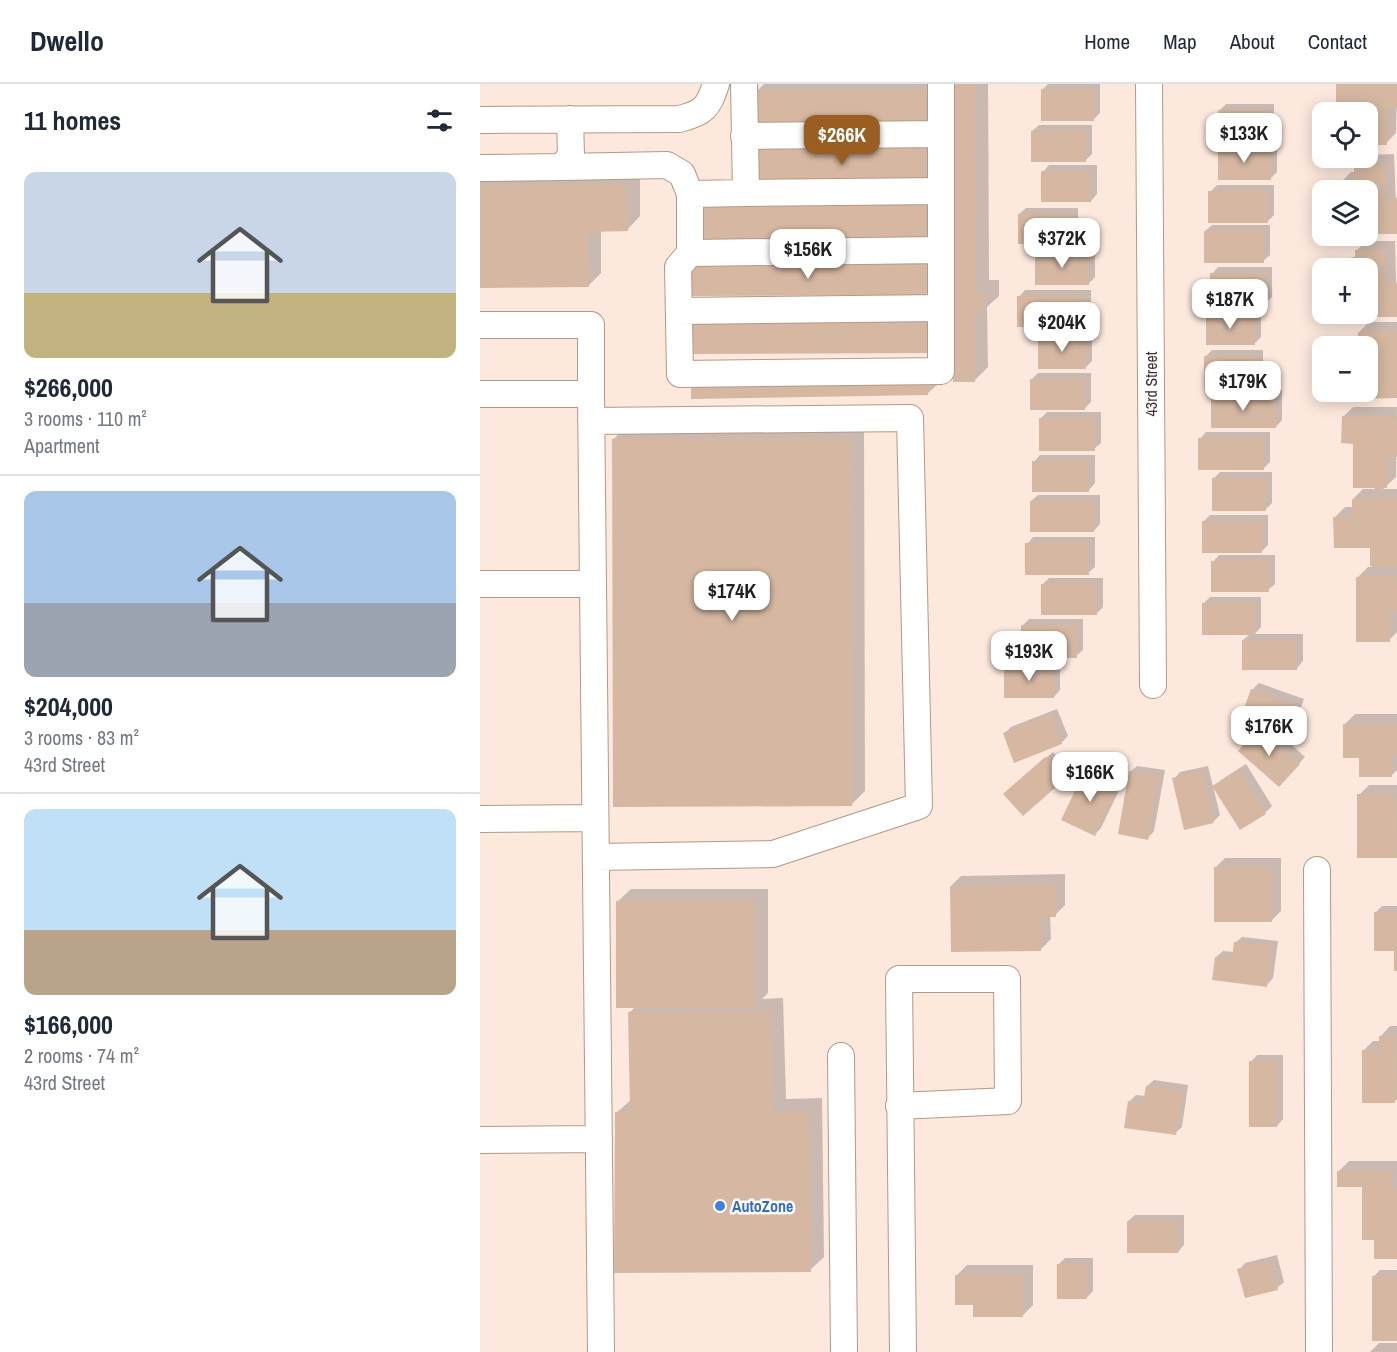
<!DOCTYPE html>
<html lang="en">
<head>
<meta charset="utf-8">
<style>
  body { margin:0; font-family:"Archivo Narrow",sans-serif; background:#f2f2f3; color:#1f2937; height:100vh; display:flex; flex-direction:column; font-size:22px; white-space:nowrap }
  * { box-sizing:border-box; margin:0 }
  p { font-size:20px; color:#747a83 }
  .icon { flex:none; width:33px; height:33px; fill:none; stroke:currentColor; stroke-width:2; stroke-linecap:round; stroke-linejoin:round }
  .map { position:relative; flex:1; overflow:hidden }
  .details { display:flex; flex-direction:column; background:#fff; width:480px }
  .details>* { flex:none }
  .tools { position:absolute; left:832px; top:18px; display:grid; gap:12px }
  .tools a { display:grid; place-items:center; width:66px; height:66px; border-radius:12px; background:#fff; box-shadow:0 3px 15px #0003; font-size:30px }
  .price { position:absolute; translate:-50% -51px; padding:0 14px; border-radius:12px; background:#fff; color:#222; font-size:20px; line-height:39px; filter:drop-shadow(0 2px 3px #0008) }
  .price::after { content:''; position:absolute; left:50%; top:36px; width:18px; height:14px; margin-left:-9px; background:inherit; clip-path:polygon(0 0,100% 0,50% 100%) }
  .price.active { background:#9b5e22; color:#fff }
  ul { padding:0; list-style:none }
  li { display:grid; align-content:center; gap:12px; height:318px; padding:0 24px }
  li+li { border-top:2px solid #e0e1e3 }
  li span { display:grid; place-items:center; height:186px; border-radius:12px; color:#555 }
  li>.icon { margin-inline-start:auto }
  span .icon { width:108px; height:108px; fill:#fffc; stroke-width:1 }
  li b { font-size:26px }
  h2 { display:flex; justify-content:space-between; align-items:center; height:72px; padding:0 24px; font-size:26px }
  header { display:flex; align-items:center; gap:36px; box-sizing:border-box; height:84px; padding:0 30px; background:#fff; border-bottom:2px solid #e0e1e3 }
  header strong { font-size:28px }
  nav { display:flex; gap:33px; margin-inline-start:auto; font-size:21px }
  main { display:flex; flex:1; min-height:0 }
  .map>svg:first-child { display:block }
</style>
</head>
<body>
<header>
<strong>Dwello</strong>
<nav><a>Home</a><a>Map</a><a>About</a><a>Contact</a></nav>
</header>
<main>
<section class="details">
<h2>11 homes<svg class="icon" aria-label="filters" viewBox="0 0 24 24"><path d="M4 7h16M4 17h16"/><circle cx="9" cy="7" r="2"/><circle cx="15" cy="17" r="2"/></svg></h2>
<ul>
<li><span style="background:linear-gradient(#c9d6e8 65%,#c2b280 0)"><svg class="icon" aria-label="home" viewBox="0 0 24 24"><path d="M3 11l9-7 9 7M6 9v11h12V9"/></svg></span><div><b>$266,000</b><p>3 rooms · 110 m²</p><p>Apartment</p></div></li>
<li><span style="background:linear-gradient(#a9c7e8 60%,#9aa5b1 0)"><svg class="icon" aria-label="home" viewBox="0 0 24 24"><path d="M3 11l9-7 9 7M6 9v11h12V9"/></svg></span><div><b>$204,000</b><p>3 rooms · 83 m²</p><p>43rd Street</p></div></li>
<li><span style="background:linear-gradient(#bfe0f5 65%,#b9a48a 0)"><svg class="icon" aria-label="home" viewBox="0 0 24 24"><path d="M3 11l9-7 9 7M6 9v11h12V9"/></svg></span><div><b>$166,000</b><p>2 rooms · 74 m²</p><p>43rd Street</p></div></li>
</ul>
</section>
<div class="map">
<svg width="917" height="1268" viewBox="0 0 917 1268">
  <rect width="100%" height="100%" fill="#fce8dc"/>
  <path fill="#0003" d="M284,0h171v28l-10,10 -168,-31z
    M473,0h35l1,196h10v16l-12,11 1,60 -13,13z
    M568,0h52v29l-6,6 -52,-29z
    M858,0h59l-1,49 -10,10h-18v-31h-13v-4z
    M746,20h48v28l-6,7 -48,-29z
    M559,41h53v29l-7,7 -53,-30z
    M288,56h168v31l-10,10 -168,-31z
    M746,59h51v29l-7,7 -51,-29z
    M914,70l3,78 -29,1v-43h-27v-8l10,-10h5l-1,-7 8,-7h5v-3z
    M569,81h48v29l-6,7 -48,-29z
    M0,88h160v44l-13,14h-26v43l-13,13 -108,1z
    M737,101h57v30l-6,6 -58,-29z
    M236,108l222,1v33l-14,13z
    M546,124h52v28l-6,7 -53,-29z
    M732,141h58v30l-7,6 -58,-30z
    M886,157h29l2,75h-41v-2h12v-46l-26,-1 10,-10h4v-6z
    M563,164h52v29l-6,6 -53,-28z
    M459,168v28l-13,14 -235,-28z
    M738,183h54v30l-7,6 -53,-29z
    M545,206h66v29l-7,7 -65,-29z
    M734,224h47v29l-7,7 -47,-29z
    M456,230v27l-10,10 -234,-26 10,-10z
    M889,238h28v75h-37v-5h8v-46h-9v-14z
    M566,247h46v30l-7,7 -46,-30z
    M732,266h51v31l-9,9h28v30l-6,7 -63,-31 9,-9 -17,-30z
    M458,285v15l-11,10 -234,3z
    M558,289h53v29l-7,7 -53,-29z
    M873,323h44l-1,70 -13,12h14v143l-8,8 -31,-63 10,-10h4v-21l-37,-29 10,-10h8v-8l10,-10h12l-32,-72z
    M567,328h54v31l-7,6 -54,-30z
    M146,342h238l1,365 -14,14 -238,-365z
    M726,348h64v30l-7,7 -63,-30z
    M560,371h55v28l-6,7 -55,-28z
    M740,388h52v31l-6,6 -53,-30z
    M558,411h62v29l-6,7 -63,-30z
    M730,431h58v30l-7,7 -57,-31z
    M553,453h62v30l-7,6 -61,-29z
    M739,471h56v29l-7,6 -55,-28z
    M569,494h54v29l-7,7 -53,-30z
    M730,513h51v30l-6,7h48v27l-6,7 -54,-28 7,-6 -46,-31z
    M549,535h54v31l-7,6 -54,-30z
    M532,577h48v29l-6,7 -49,-30z
    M779,599l45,16 -10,28 -6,7 -14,-5 31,28 -20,22 -45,-28 23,-26 -11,-35z
    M577,625l11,27 -7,7 -57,-9 7,-7z
    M875,630h42v56l-5,5 -32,-19 -15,-32z
    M573,668l17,20 -6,6 -53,9z
    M766,680l26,42 -7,7 -25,15 -26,-41 7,-7z
    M612,681l32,15 -23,48 -7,7 -8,-64z
    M657,682l28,4 -11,61 -6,7 -18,-66z
    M728,682l12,49 -6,6 -40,-42 6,-7z
    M889,701h28v71h-38v-61z
    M745,774h56v53l-10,10 -56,-53z
    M585,790v31l-10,10h-5l1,24 -10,10 -90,-63 10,-10z
    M151,805h137v104l-6,6 21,-1 3,101 36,-1 2,159 -14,13 -194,-157 15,-13 -2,-87 7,-7 -19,-104z
    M902,822h15v63l-1,-20 -21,-36z
    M762,853l36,4 -5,37 -6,7 -51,-28 7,-6 11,1 1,-9z
    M910,942h7v73l-2,2 -32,-50 10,-10h7v-4z
    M777,971h26v64l-6,7 -26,-64z
    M674,996l34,5 -6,42 -7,6 -46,-31 7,-7 10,1 1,-10z
    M869,1077h48v97l-22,-20 -12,-53 -24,-14z
    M655,1131h49v30l-6,7 -50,-31z
    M797,1171l7,27 -7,6 -38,-18 6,-7z
    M585,1174h28v33l-7,7 -28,-33z
    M487,1181h66v40l-10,10 -48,-11 -18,-29z
    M900,1186h17v69l-24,-62z
    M899,1259h18v9h-27z"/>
  <path fill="#d6b8a2" d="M472,0h23l1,209 10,-1v18h-11v72h-22z
    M856,0h61v24h-10v37h-19v-33h-15v-3h-17z
    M561,5h53v32h-53z
    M276,6h169v34h-169z
    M738,26h50v30h-50z
    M551,47h55v31h-55z
    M277,65h169v33h-169z
    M738,65h53v31h-53z
    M905,80l1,35 11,-1v36h-29v-44h-29v-8h15v-17z
    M561,87h50v31h-50z
    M147,100l1,47 -40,1 1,55 -109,1v-103z
    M728,107h60v32h-60z
    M221,121l224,1v35l-224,-1z
    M538,130h54v30h-54z
    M724,147h60v32h-60z
    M875,166h30v33h12v34h-42v-3h13v-46h-13z
    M555,170h54v31h-54z
    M446,180v31l-236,1v-31z
    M730,189h56v32h-56z
    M537,212h68v31h-68z
    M726,230h49v31h-49z
    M447,239v30l-237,1v-29z
    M917,247v67l-39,1v-7h10v-46h-10v-14z
    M558,253h48v32h-48z
    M724,272h54v33h-54z
    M448,294v17l-237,4v-17z
    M550,295h55v31h-55z
    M731,312h65v32h-65z
    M862,332l55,1v40h-10v31h-34v-44l-12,-1z
    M559,334h56v33h-56z
    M371,354l1,368 -239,1 -1,-368z
    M718,354h66v32h-66z
    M552,377h57v31h-57z
    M732,394h54v33h-54z
    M917,414v68h-27v-18h-36l-1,-31h19v-18z
    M550,417h64v31h-64z
    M722,437h60v32h-60z
    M545,459h64v32h-64z
    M731,477h58v31h-58z
    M876,493h41v34h-7v31h-34z
    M561,500h56v31h-56z
    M722,519h53v32h-53z
    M541,541h56v33h-56z
    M762,556h55v30h-55z
    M524,583h50v31h-50z
    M771,605l47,17 -10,29 -48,-16z
    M570,630l12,30 -48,19 -11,-30z
    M863,640h54v31h-5v22h-33v-19h-16z
    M779,643l41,37 -21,23 -41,-36z
    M565,673l20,22 -42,37 -20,-22z
    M605,686l34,17 -24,49 -34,-16z
    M759,686l27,44 -26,16 -28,-44z
    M649,687l30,5 -11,64 -30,-6z
    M722,687l12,52 -30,7 -12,-52z
    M877,710h38l2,64h-40z
    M734,783h58v55h-58z
    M575,800l1,33h-15v34l-90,1 -1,-66z
    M136,817h139v107h-139z
    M894,828h23v59h-3v-20h-20z
    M754,858l38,5 -5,40 -55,-7 3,-23 17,2z
    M291,927l2,101 36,-1 2,161 -197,1 1,-161 15,-1 -2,-99z
    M899,952h18l-2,67h-33v-53h17z
    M769,977h28v66h-28z
    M666,1002l36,5 -6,44 -52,-7 4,-27 15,2z
    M857,1087h56v18h4v70h-23v-19h-12v-53h-25z
    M647,1137h51v32h-51z
    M791,1177l7,29 -33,8 -8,-29z
    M577,1180h30v35h-30z
    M475,1191h68v42h-50v-12h-18z
    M892,1192h25v65h-25z"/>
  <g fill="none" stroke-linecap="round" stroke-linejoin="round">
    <g stroke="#b69884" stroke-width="28">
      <path id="minor" d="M669,0l4,601
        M0,36l199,-1c25,-6 29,-11 37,-35
        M264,52l197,-2
        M82,83l105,-2 15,9 8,20v59l-12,14 2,107 261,-3v-287
        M0,84l82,-1 9,-12 -1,-36
        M266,109l195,-2
        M210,110l56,-1 -2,-109
        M210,169l251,-3
        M199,227l262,-3
        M0,241h111v69h-111
        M111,310l10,958
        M111,337l319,-3 9,388 -146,48 -177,3
        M0,500h113
        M0,735l115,-1
        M837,786l2,482
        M361,972l3,296
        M419,1022l109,-5 -1,-122h-108l4,373
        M0,1056l119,-1"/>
    </g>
    <use href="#minor" stroke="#fff" stroke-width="26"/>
  </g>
  <circle fill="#3f7fe0" stroke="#fff" stroke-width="2" cx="240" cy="1122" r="6"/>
  <g text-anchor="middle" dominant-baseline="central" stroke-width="5" stroke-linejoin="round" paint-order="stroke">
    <g font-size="16" fill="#3d3129" stroke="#fff">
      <text transform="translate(671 300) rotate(-90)">43rd Street</text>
    </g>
    <g font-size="16" font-weight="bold" fill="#366cbe" stroke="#fff" text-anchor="start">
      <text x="252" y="1122">AutoZone</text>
    </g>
  </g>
</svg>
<div class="tools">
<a><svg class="icon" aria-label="locate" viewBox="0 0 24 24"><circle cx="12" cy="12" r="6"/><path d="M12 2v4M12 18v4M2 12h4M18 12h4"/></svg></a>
<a><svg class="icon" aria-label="layers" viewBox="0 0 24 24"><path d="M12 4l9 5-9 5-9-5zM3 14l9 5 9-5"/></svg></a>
<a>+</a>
<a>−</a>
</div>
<b class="price" style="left:764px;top:80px">$133K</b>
<b class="price active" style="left:362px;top:82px">$266K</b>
<b class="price" style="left:582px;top:185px">$372K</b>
<b class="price" style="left:328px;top:196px">$156K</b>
<b class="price" style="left:750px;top:246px">$187K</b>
<b class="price" style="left:582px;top:269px">$204K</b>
<b class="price" style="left:763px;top:328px">$179K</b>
<b class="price" style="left:252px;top:538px">$174K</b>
<b class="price" style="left:549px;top:598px">$193K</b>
<b class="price" style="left:789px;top:673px">$176K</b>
<b class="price" style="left:610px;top:719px">$166K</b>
</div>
</main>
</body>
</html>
